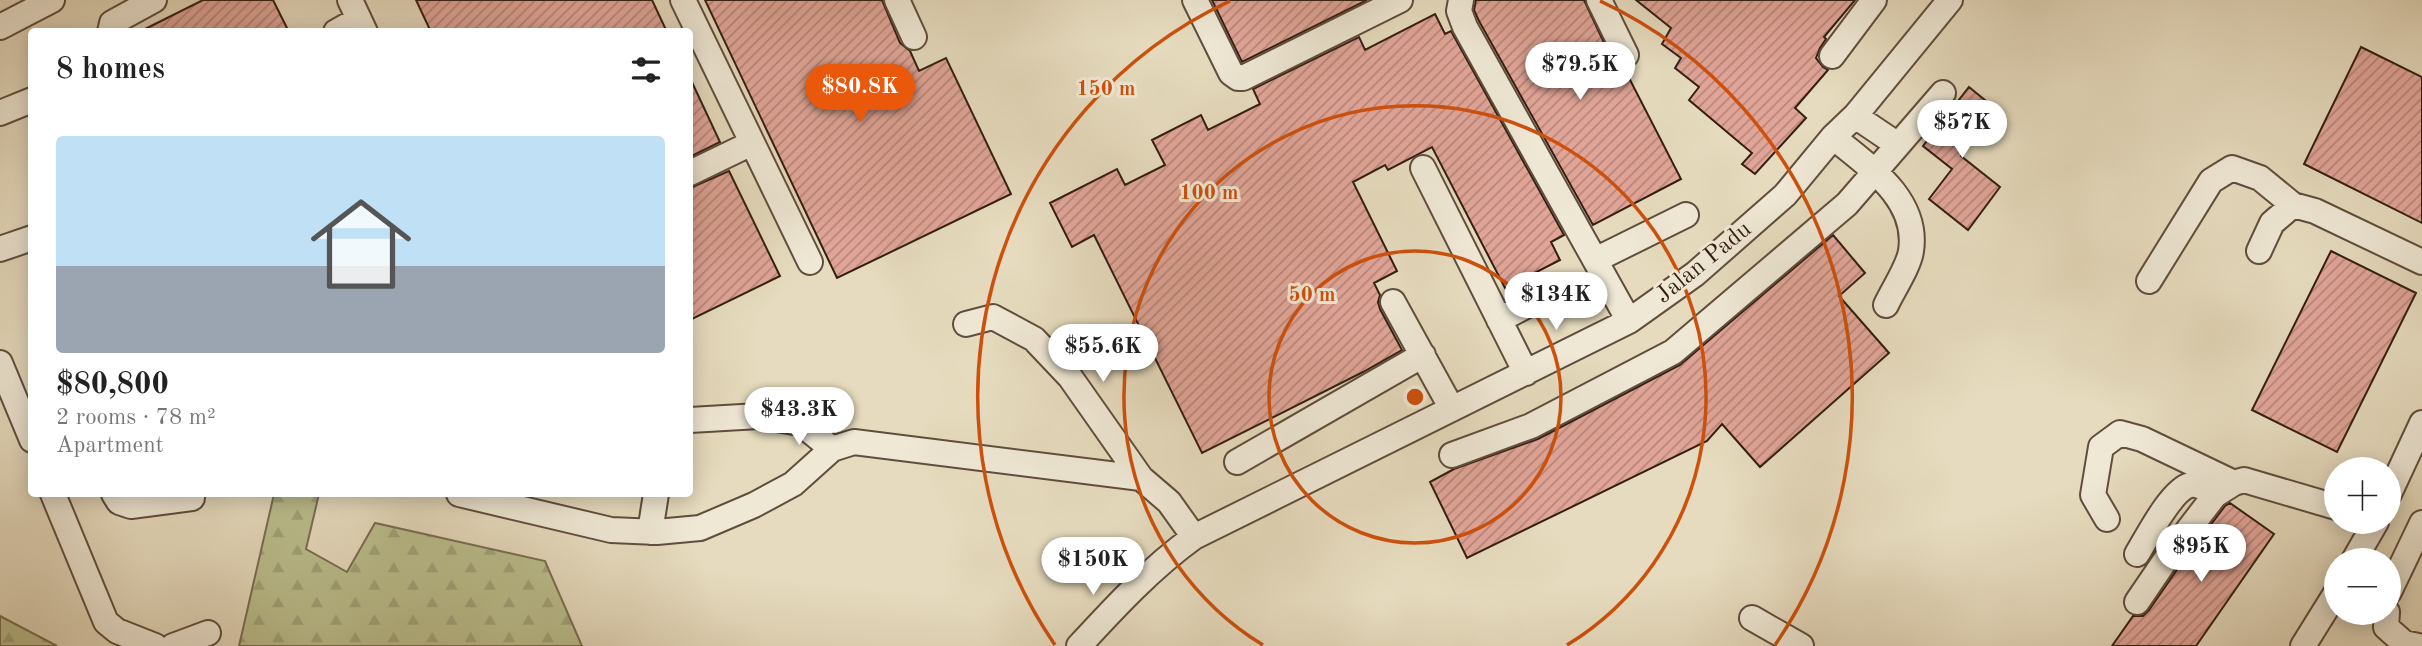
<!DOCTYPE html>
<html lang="en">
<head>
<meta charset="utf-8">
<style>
  body { margin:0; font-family:"Old Standard TT",serif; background:#f2f2f2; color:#222; height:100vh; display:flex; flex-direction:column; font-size:26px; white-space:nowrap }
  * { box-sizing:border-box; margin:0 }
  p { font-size:23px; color:#767676 }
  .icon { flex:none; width:38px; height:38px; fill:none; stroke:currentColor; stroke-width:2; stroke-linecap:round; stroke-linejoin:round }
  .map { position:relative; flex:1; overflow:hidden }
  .sheet { position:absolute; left:28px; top:28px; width:665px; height:469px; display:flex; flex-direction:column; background:#fff; border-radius:7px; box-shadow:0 4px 18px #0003 }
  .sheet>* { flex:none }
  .controls { position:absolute; left:2324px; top:457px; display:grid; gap:14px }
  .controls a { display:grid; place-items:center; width:77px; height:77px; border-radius:50%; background:#fff; box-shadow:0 4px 18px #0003; font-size:35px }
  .price { position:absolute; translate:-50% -60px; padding:0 16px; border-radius:24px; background:#fff; color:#222; font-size:23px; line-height:46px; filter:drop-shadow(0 2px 4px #0008) }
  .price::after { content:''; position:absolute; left:50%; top:42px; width:21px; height:16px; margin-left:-10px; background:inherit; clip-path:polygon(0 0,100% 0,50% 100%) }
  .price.active { background:#ea580c; color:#fff }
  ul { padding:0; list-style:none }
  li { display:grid; align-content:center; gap:14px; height:371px; padding:0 28px }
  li+li { border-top:2px solid #e0e0e0 }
  li span { display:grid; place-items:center; height:217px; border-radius:7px; color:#555 }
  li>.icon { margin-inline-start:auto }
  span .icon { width:126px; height:126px; fill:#fffc; stroke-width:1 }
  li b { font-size:30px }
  h2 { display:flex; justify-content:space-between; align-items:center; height:84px; padding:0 28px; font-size:30px }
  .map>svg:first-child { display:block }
</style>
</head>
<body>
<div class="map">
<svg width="2422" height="646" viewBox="0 0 2422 646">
  <defs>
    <pattern id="forest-firs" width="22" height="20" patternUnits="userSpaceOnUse" patternTransform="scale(1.75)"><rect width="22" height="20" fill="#bbbe8d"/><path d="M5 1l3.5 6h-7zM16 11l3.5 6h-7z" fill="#a1a379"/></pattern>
    <pattern id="building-hatch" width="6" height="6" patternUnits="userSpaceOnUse" patternTransform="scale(1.75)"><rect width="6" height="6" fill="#e1a598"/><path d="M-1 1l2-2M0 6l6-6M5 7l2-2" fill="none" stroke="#b7867b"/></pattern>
  </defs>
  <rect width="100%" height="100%" fill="#e6dbbe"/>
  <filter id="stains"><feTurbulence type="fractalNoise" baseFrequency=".00286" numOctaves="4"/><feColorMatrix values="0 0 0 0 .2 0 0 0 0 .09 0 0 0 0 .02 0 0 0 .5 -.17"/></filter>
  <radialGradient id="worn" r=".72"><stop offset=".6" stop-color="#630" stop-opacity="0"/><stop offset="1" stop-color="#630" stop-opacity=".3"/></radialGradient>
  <path fill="url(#forest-firs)" stroke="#786e50" stroke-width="2" d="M274,494h45l-13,55 41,23 28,-49 170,38 37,85h-343z
    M0,616l57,30h-57z"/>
  <path fill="url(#building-hatch)" stroke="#341e12" stroke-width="2" d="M203,0h70l16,32h-150z
    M416,0h236l15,32h-236z
    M705,0h177l18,43 10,8 9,20 27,-13 65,136 -174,84z
    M1212,0h155l-125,62z
    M1476,0h108l29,62 5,6 7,2 56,109 -88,46 -114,-204 -5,-11z
    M1636,0h219l-31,37 2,2 -6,9 -4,10 7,9 5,3 -33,38 11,10 -51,56 -13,-10 10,-11 -63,-53 10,-13 -24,-19 6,-10 -19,-14 9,-16z
    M1435,14l10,20 6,-3 113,204 -13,7 9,18 -55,28 -73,-141 -44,23 -3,-5 -32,17 44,89 -23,12 6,12 -2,7 2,7 22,41 -39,22 -161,81 -108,-218 -22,12 -22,-44 67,-34 8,16 40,-20 -13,-25 49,-25 7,15 52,-26 -7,-15 106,-52 6,13z
    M2361,47l61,30v146l-118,-59z
    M690,78l30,64 -30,15z
    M1969,87l28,23 -36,46 39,31 -32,43 -39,-31 23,-30 -29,-23z
    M729,171l51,105 -90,44v-132z
    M1833,235l32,38 -26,23 50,57 -129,114 -38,-43 -15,17 -240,117 -37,-76 24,-13 84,-30 142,-74z
    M2331,251l85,42 -79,159 -85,-42z
    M2230,503l44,31 -78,112h-84l21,-30h10l6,-6 32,-46 44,-58z"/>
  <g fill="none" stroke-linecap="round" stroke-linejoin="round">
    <g stroke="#604d3d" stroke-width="28">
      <path id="minor" d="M350,0l15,32
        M683,0l127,262
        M897,0l17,37
        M1195,0l36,73 7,5h5l157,-78
        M1461,0l-2,11 6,16 164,294
        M1599,0l27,55
        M0,27l52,-27
        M110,32l2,-9 42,-23
        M336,32l23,-13
        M1832,56l42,-56
        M0,113l32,-13
        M1855,116l43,29
        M1833,137c35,29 86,62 78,114 -2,15 -18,39 -25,54
        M1423,168l103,205
        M690,173l62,-30
        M0,249l32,-11
        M2259,251l13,-28 21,-18 22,6 107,51
        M1595,260l91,-45
        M2149,281l62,-100 21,-13 28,10 33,27
        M1393,302l59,107
        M1499,320l61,-32
        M966,324l27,-7 41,22 36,38 71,101 28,24 25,35
        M0,363l32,77
        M690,420l69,-4 41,7 32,26
        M1452,455l79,-29 142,-74 174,-148 96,-111
        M1237,462l186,-107
        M53,494l53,128 11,9 38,15
        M114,494l5,8 12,4 61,-8
        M459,494l152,36 46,2 43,-4 54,-23 39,-21 39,-35 22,-7 287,36
        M2389,494l33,-71
        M2107,519l-14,-24 8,-48 19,-14 22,6 92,44
        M650,532l6,-38
        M2137,554c10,-16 34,-64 53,-69 9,-2 18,5 25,10
        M2354,560l22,-38
        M2389,592l33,-69
        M2137,602l32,-47 46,-60 19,-12 10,-3 92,27
        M2387,612l-1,15 18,16 14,3
        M1752,618l49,28
        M173,646l35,-13
        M1079,646c36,-39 72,-78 115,-109l435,-216 66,-47 90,-79 48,-58 22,-21 95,-116
        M2303,646l33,-53"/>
    </g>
    <use href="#minor" stroke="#efe8d5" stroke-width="24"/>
  </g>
  <g fill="none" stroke="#cd500d" stroke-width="3.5">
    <circle cx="1415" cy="397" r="146"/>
    <path d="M1263 645A291 291 0 1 1 1567 645"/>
    <path d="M1055 645A437 437 0 0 1 1230 1M1600 1A437 437 0 0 1 1775 645"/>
  </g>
  <g text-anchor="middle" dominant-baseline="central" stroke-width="6" stroke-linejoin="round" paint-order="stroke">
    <g font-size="24" fill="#341e12" stroke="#efe8d5">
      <text transform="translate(1704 263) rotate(-39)">Jalan Padu</text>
    </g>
  </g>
  <circle cx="1415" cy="397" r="10" fill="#cd500d" stroke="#efe8d5" stroke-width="3.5"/>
  <g font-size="21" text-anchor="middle" font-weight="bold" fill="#cd500d" stroke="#efe8d5" stroke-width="6" stroke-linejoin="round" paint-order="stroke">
    <text x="1106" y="95">150 m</text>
    <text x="1209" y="199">100 m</text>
    <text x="1312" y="301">50 m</text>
  </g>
  <rect width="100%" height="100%" filter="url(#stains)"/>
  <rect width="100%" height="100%" fill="url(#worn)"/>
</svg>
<div class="controls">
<a>+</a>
<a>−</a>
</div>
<b class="price" style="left:1580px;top:102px">$79.5K</b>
<b class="price active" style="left:860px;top:124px">$80.8K</b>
<b class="price" style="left:1962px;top:160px">$57K</b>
<b class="price" style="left:1556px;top:332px">$134K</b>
<b class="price" style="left:1103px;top:384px">$55.6K</b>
<b class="price" style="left:799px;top:447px">$43.3K</b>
<b class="price" style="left:2201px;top:584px">$95K</b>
<b class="price" style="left:1093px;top:597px">$150K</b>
<section class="sheet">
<h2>8 homes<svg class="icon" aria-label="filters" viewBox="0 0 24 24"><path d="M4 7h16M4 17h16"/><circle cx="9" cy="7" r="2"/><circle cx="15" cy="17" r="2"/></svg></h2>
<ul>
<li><span style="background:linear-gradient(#bfe0f5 60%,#9aa5b1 0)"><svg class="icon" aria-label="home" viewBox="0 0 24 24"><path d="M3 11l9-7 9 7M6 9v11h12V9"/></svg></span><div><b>$80,800</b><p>2 rooms · 78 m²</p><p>Apartment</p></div></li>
</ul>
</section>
</div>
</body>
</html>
